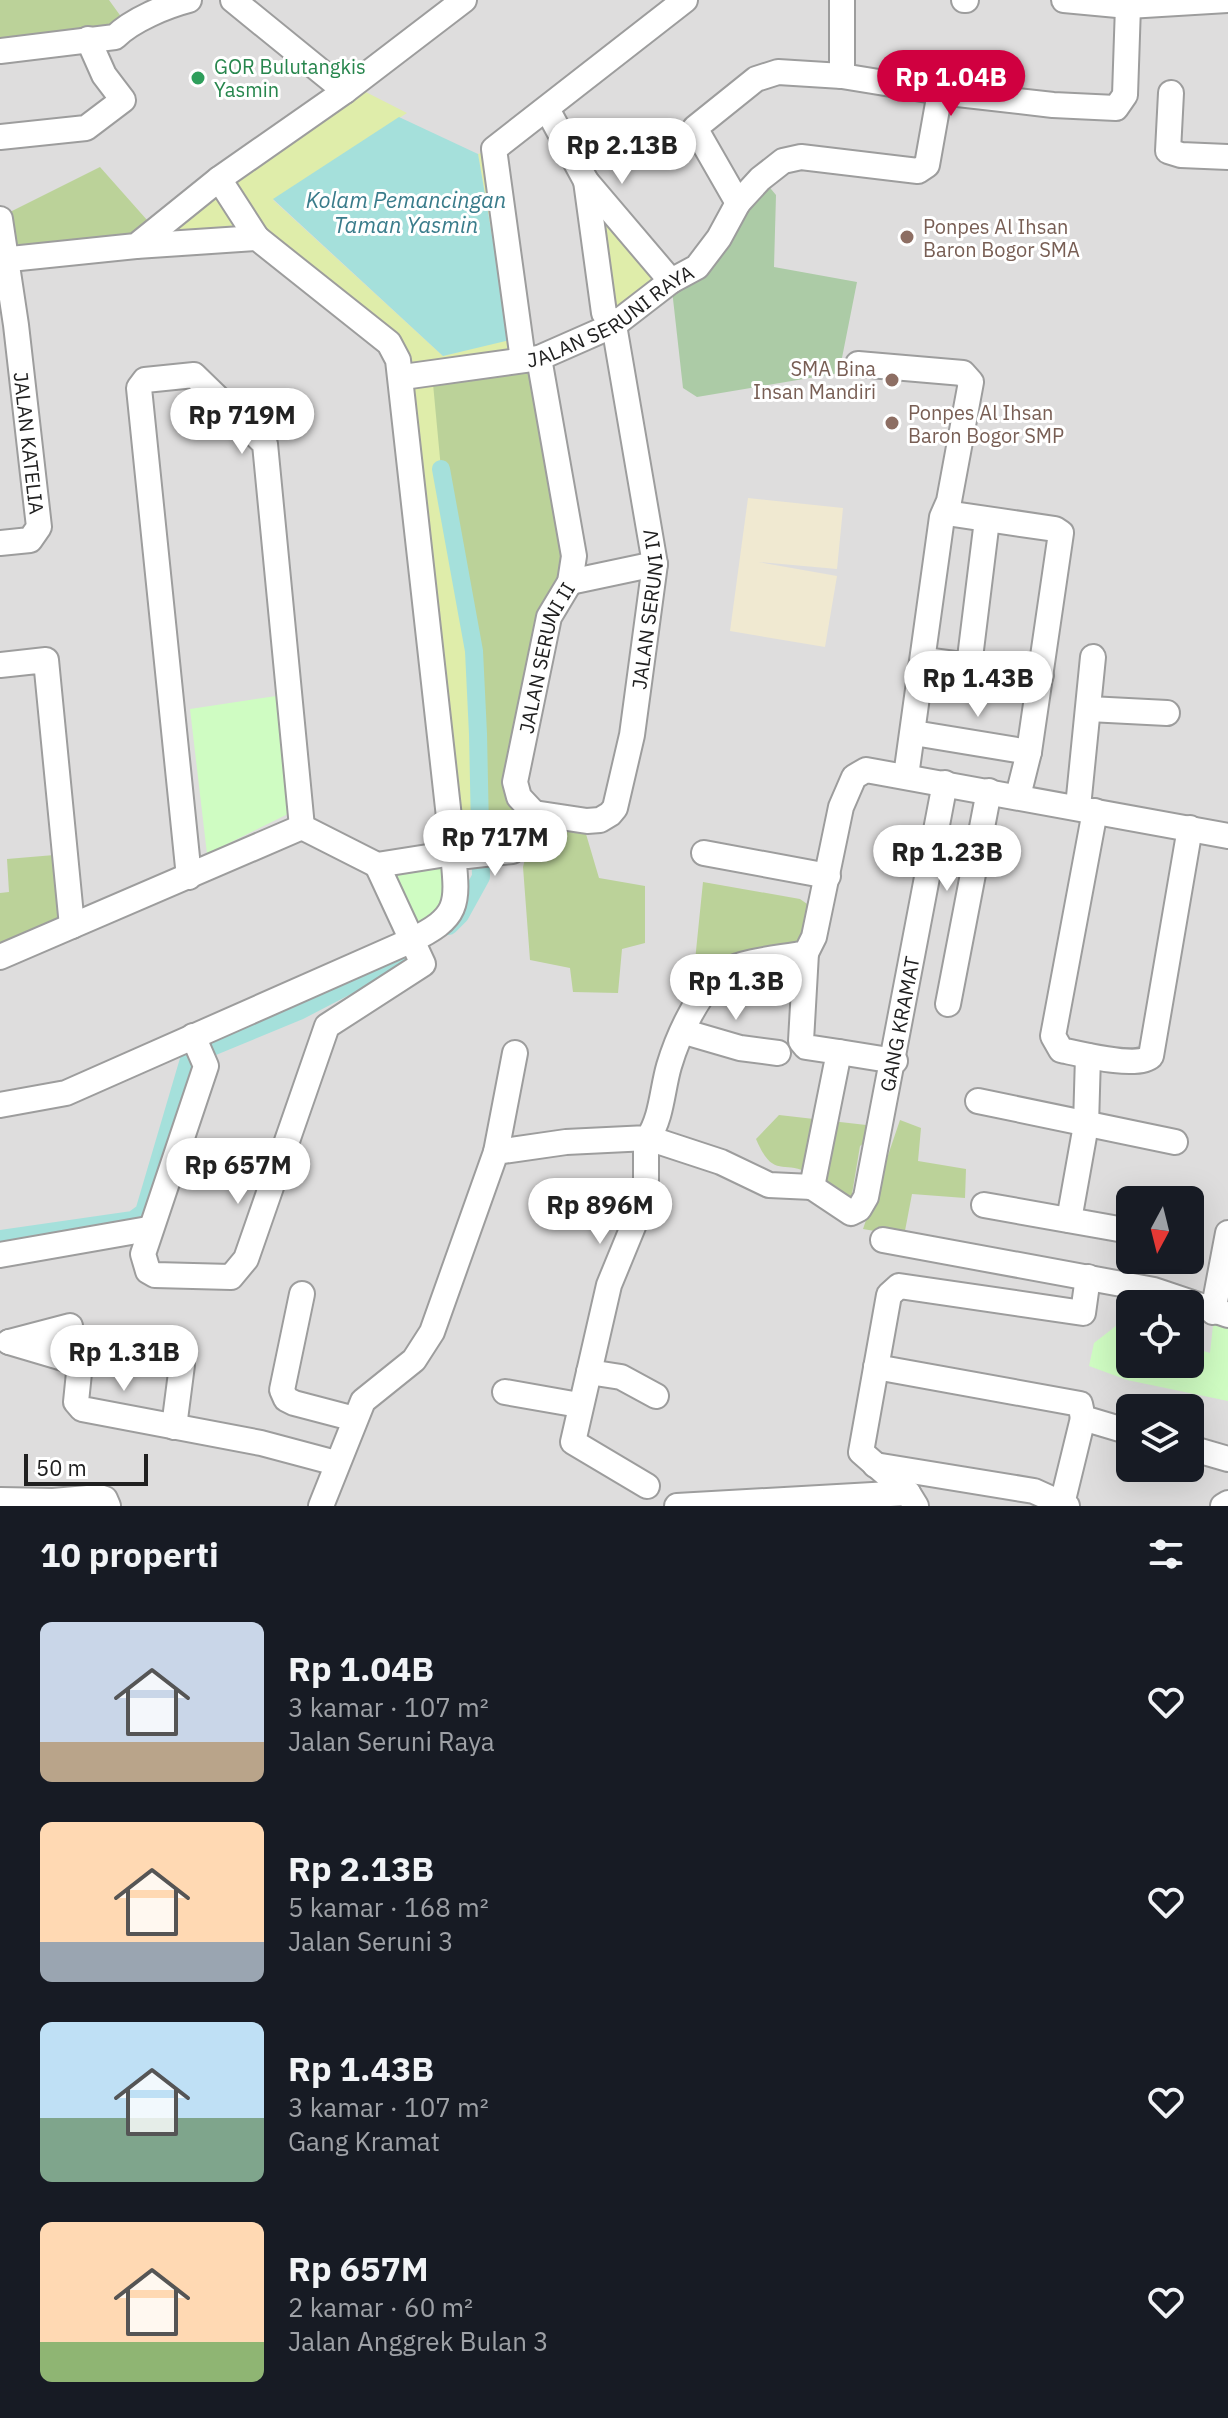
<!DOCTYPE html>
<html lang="id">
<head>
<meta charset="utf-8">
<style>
  body { margin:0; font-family:"IBM Plex Sans",sans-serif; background:#20242c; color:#f1f3f6; height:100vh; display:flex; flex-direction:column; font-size:30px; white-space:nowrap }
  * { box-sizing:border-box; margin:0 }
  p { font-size:26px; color:#9ea1a6 }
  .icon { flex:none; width:44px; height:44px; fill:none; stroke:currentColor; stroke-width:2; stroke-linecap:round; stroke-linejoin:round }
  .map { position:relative; height:1506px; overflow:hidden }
  .side { display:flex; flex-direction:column; background:#171b24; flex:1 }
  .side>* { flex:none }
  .needle { width:52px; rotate:187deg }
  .buttons { position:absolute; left:1116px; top:1186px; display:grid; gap:16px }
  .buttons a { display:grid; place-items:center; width:88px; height:88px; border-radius:12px; background:#171b24; box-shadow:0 8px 32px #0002; font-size:40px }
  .scale { position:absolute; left:24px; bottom:20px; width:124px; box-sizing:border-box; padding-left:8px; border:4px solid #202020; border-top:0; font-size:22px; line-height:28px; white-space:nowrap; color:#202020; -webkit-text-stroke:6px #fff; paint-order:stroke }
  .price { position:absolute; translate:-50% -68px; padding:0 18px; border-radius:28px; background:#fff; color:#222; font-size:26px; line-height:52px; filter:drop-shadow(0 2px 4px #0008) }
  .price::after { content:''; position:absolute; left:50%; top:48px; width:24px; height:18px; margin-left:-12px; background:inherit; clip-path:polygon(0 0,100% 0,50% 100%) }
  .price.selected { background:#d00040; color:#fff }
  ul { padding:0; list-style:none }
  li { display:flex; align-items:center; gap:24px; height:200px; padding:0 40px }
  li span { display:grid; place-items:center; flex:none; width:224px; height:160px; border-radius:12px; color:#555 }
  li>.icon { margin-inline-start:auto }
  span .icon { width:96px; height:96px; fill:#fffc; stroke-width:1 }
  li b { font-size:34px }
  h2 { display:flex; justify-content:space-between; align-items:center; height:96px; padding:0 40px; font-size:34px }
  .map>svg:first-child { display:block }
</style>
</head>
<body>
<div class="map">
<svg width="1228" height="1506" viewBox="0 0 1228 1506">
  <rect width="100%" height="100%" fill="#f1eae6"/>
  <path fill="#dedddd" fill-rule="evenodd" d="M0,0h1228v1506h-1228zM1130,1200h60v60h-60zM1130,1304h60v60h-60zM1130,1408h60v60h-60z"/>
  <path fill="#f0e9d1" d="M748,498l95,10 -6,61 -79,-7 79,14 -12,71 -95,-16z"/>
  <path fill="#dfedaa" d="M352,85l55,28 -134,87 170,156 67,-17 -32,-185 16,-5 29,211 -49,291 6,205 -27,-3 -55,-493 -141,-121 -59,-2 -43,-8z
    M586,181l85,100 -57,44z"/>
  <path fill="#bbd299" d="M0,0h109l13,18 1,9 -123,23z
    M100,167l55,62 -10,7 -140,24 -5,-43z
    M539,358l35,198 -59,226 19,31 -16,32 -38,11 -6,-205 -33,-182 -9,-96z
    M535,818l51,16 13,44 46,8v57l-23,6 -4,44 -45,-1 -3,-24 -40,-8 -7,-93z
    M66,854l6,72 -72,31v-64l9,-1 -2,-33z
    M703,882l97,17 10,7 -7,36 -112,58z
    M779,1115l96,11 -2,10 -13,10 -10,60c-12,-10 -25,-25 -40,-32 -27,-16 -36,7 -54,-35z
    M900,1120l21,8 -3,33 48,8 -1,29 -53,-4 -8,42 -41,-7z"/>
  <path fill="#accba6" d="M761,177l15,18 -2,72 83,15 -18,91 -142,24 -14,-9 -12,-107z"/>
  <path fill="#cffcc2" d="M283,695l9,117 -85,42 -17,-145z
    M453,853l3,35 -46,53 -33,-76z
    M1130,1315v49h60v-17l20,6 4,-37 14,3v82l-101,-21 -38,-14 5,-23z"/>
  <path fill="#a5e0db" d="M399,117l79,37 32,186 -67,16 -170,-157z"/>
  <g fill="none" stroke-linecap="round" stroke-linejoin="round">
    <path stroke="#a5e0db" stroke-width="18" d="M441,469l33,182 4,83 3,143 -21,38 -11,11
      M0,1239l133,-19 11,-8 46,-156 109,-45 119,-62"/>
    <g stroke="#9d9d9d" stroke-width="28">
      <g id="minor">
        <path d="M233,0l112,91"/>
        <path d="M964,0h2"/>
        <path d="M1064,0l64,6 100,-6"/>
        <path d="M0,51l115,-14c17,-17 51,-31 74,-37"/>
        <path d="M842,76v-76"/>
        <path d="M1171,93l-3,58 13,4 47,2"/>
        <path d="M547,109l39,72 85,100"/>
        <path d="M0,137l86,-9 37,-28 -19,-25 -16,-36"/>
        <path d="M219,179l38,59"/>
        <path d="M738,203l-43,-75 61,-49 22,-7 64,4 98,16 113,13 63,3 9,-13 3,-89"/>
        <path id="s1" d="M0,219l16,106 23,202 -9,13 -30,3"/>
        <path d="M0,260l136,-14 83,-67 126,-88 119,-91"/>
        <path d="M523,360l-29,-211 191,-149"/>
        <path d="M858,364l105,9 8,9 -22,119 -7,16 -36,259"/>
        <path id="s2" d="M403,377l136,-19 75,-33 57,-44 26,-14 22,-29 19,-35 22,-24 23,-18 18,-4 117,14 9,-6 13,-73"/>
        <path d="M953,514l102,15 6,4 -32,219 -11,44"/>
        <path d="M570,582l85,-18"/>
        <path d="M932,661l109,14"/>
        <path d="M0,665l46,-5 26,266"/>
        <path d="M969,666l18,-146"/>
        <path d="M1089,709l78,4"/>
        <path d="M920,734l109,18"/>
        <path d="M1078,807l15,-150"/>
        <path d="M1095,811l-42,225 8,14c19,4 77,19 90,6l39,-228"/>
        <path id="s3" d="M534,813l53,8 13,-1 10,-6 5,-6 17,-73 23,-171 -41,-239 -10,-12 -18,-132"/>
        <path id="s4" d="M534,813l-15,-16 -4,-15 34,-165 21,-35 4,-26 -35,-198"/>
        <path d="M704,853l124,23"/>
        <path d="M189,877l-50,-489 6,-8 49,-5 71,69 37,383 75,38 76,-12 14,3 45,-5 22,-38"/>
        <path d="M806,953l-5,88 5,6 33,5 -27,135"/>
        <path d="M0,957l302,-130"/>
        <path d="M948,1004l41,-213"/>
        <path d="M685,1032l55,16 38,5"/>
        <path d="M193,1036l13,30 -63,188 5,17 7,4 76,2 15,-18 81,-233 96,-62 -46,-99"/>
        <path d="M839,1052l56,9"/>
        <path d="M978,1101l197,41"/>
        <path d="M0,1105l66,-12 344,-152c50,-24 48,-36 43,-88l-55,-493 -9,-17 -132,-105 -121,8"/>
        <path d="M646,1138v57l-37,90 -36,157 74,44"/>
        <path d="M648,1138l73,24 48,23 43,2"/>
        <path d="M496,1152l19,-99"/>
        <path id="s5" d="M812,1187l39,26 8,-4 7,-12 79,-414"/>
        <path d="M984,1205l146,26"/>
        <path d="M1069,1220l17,-95 2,-69"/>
        <path d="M883,1240l271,50 74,25"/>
        <path d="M0,1255l148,-26"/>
        <path d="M302,1294l-20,96 4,9 8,4 61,16"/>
        <path d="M1213,1312l15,-79"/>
        <path d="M9,1342l71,21 -4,39 6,7 179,34 75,20"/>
        <path d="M9,1342l61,-16 4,34"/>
        <path d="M876,1367l204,37 3,14 47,14"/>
        <path d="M589,1372l32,5 35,19"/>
        <path d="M505,1392l74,13"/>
        <path d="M174,1427l8,-62"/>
        <path d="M1190,1448l38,11"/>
        <path d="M875,1465l159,26 33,15"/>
        <path d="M0,1500l53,1 46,-4 6,2 3,7"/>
        <path d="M1062,1504l21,-86"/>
        <path d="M321,1506l42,-105 51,-41 18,-28 64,-180 70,-10 82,-4c14,-21 14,-48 21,-72 9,-30 30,-78 57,-95 21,-11 56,-13 80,-18l8,-16 27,-130 13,-30 12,-7 362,66"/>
        <path d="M677,1506l231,-13"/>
        <path d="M916,1506l-8,-13 -47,-41 28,-157 10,-9 184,27 5,-36"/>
        <path d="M1223,1506l5,-3"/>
      </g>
    </g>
    <use href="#minor" stroke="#fff" stroke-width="24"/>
  </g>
  <circle fill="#2e9e5b" stroke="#fff" stroke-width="3" cx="198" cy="78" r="8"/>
  <g fill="#8d6e63" stroke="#fff" stroke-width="3">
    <circle cx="907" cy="237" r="8"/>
    <circle cx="892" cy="380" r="8"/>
    <circle cx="892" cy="423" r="8"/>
  </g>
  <g text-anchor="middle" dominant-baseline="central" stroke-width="6" stroke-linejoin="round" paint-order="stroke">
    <g font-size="20" fill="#27864d" stroke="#fff" text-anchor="start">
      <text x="214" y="66">GOR Bulutangkis<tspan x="214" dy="23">Yasmin</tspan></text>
    </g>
    <g font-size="20" fill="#785e54" stroke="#fff" text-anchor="start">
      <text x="923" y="226">Ponpes Al Ihsan<tspan x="923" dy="23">Baron Bogor SMA</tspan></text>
      <text x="876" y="368" text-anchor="end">SMA Bina<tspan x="876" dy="23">Insan Mandiri</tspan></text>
      <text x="908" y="412">Ponpes Al Ihsan<tspan x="908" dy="23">Baron Bogor SMP</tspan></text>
    </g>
    <g font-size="20" fill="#202020" stroke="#fff">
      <text stroke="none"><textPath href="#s2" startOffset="220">JALAN SERUNI RAYA</textPath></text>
      <text stroke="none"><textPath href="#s1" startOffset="226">JALAN KATELIA</textPath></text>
      <text stroke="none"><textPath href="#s3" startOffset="288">JALAN SERUNI IV</textPath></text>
      <text stroke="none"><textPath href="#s4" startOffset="166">JALAN SERUNI II</textPath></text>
      <text stroke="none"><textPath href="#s5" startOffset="246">GANG KRAMAT</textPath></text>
    </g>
    <g font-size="22" font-style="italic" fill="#3a7c8b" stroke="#fff">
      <text x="406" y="199">Kolam Pemancingan<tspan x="406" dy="25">Taman Yasmin</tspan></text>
    </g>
  </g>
</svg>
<div class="buttons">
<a><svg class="needle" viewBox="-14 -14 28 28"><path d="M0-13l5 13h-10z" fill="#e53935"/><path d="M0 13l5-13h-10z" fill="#9ea1a6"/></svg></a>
<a><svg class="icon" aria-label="locate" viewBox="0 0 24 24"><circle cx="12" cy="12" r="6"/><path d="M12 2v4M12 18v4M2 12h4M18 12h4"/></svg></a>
<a><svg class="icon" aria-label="layers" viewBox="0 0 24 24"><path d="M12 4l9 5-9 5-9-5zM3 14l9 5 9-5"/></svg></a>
</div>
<div class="scale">50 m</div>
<b class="price selected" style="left:951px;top:118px">Rp 1.04B</b>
<b class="price" style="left:622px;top:186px">Rp 2.13B</b>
<b class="price" style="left:242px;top:456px">Rp 719M</b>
<b class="price" style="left:978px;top:719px">Rp 1.43B</b>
<b class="price" style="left:495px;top:878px">Rp 717M</b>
<b class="price" style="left:947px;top:893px">Rp 1.23B</b>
<b class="price" style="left:736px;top:1022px">Rp 1.3B</b>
<b class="price" style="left:238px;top:1206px">Rp 657M</b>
<b class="price" style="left:600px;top:1246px">Rp 896M</b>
<b class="price" style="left:124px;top:1393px">Rp 1.31B</b>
</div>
<section class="side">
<h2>10 properti<svg class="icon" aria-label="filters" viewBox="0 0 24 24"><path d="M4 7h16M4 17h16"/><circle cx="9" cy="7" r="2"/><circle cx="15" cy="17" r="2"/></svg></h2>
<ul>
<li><span style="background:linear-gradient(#c9d6e8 75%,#b9a48a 0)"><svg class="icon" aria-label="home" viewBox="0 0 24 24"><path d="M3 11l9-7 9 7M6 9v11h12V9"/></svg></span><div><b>Rp 1.04B</b><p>3 kamar · 107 m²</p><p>Jalan Seruni Raya</p></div><svg class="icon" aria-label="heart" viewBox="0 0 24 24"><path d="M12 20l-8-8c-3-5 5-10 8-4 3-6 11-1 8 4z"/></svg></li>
<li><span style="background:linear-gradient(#ffd9b3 75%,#9aa5b1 0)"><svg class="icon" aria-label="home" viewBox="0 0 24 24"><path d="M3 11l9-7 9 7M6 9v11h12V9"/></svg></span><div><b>Rp 2.13B</b><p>5 kamar · 168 m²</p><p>Jalan Seruni 3</p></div><svg class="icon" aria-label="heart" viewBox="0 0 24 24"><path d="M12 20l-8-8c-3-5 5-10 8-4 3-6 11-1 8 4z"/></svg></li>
<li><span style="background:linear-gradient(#bfe0f5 60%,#7fa58c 0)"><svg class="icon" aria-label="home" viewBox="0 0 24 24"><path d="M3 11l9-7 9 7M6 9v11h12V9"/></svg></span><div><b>Rp 1.43B</b><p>3 kamar · 107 m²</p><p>Gang Kramat</p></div><svg class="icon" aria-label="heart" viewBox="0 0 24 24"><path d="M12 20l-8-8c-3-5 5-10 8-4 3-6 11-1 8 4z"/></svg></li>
<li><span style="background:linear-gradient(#ffd9b3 75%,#8fb573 0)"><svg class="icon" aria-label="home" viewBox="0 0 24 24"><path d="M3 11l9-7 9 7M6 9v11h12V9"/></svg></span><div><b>Rp 657M</b><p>2 kamar · 60 m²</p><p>Jalan Anggrek Bulan 3</p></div><svg class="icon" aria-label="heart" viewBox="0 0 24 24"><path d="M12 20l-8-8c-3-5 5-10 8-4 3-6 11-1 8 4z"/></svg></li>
</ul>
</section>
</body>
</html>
